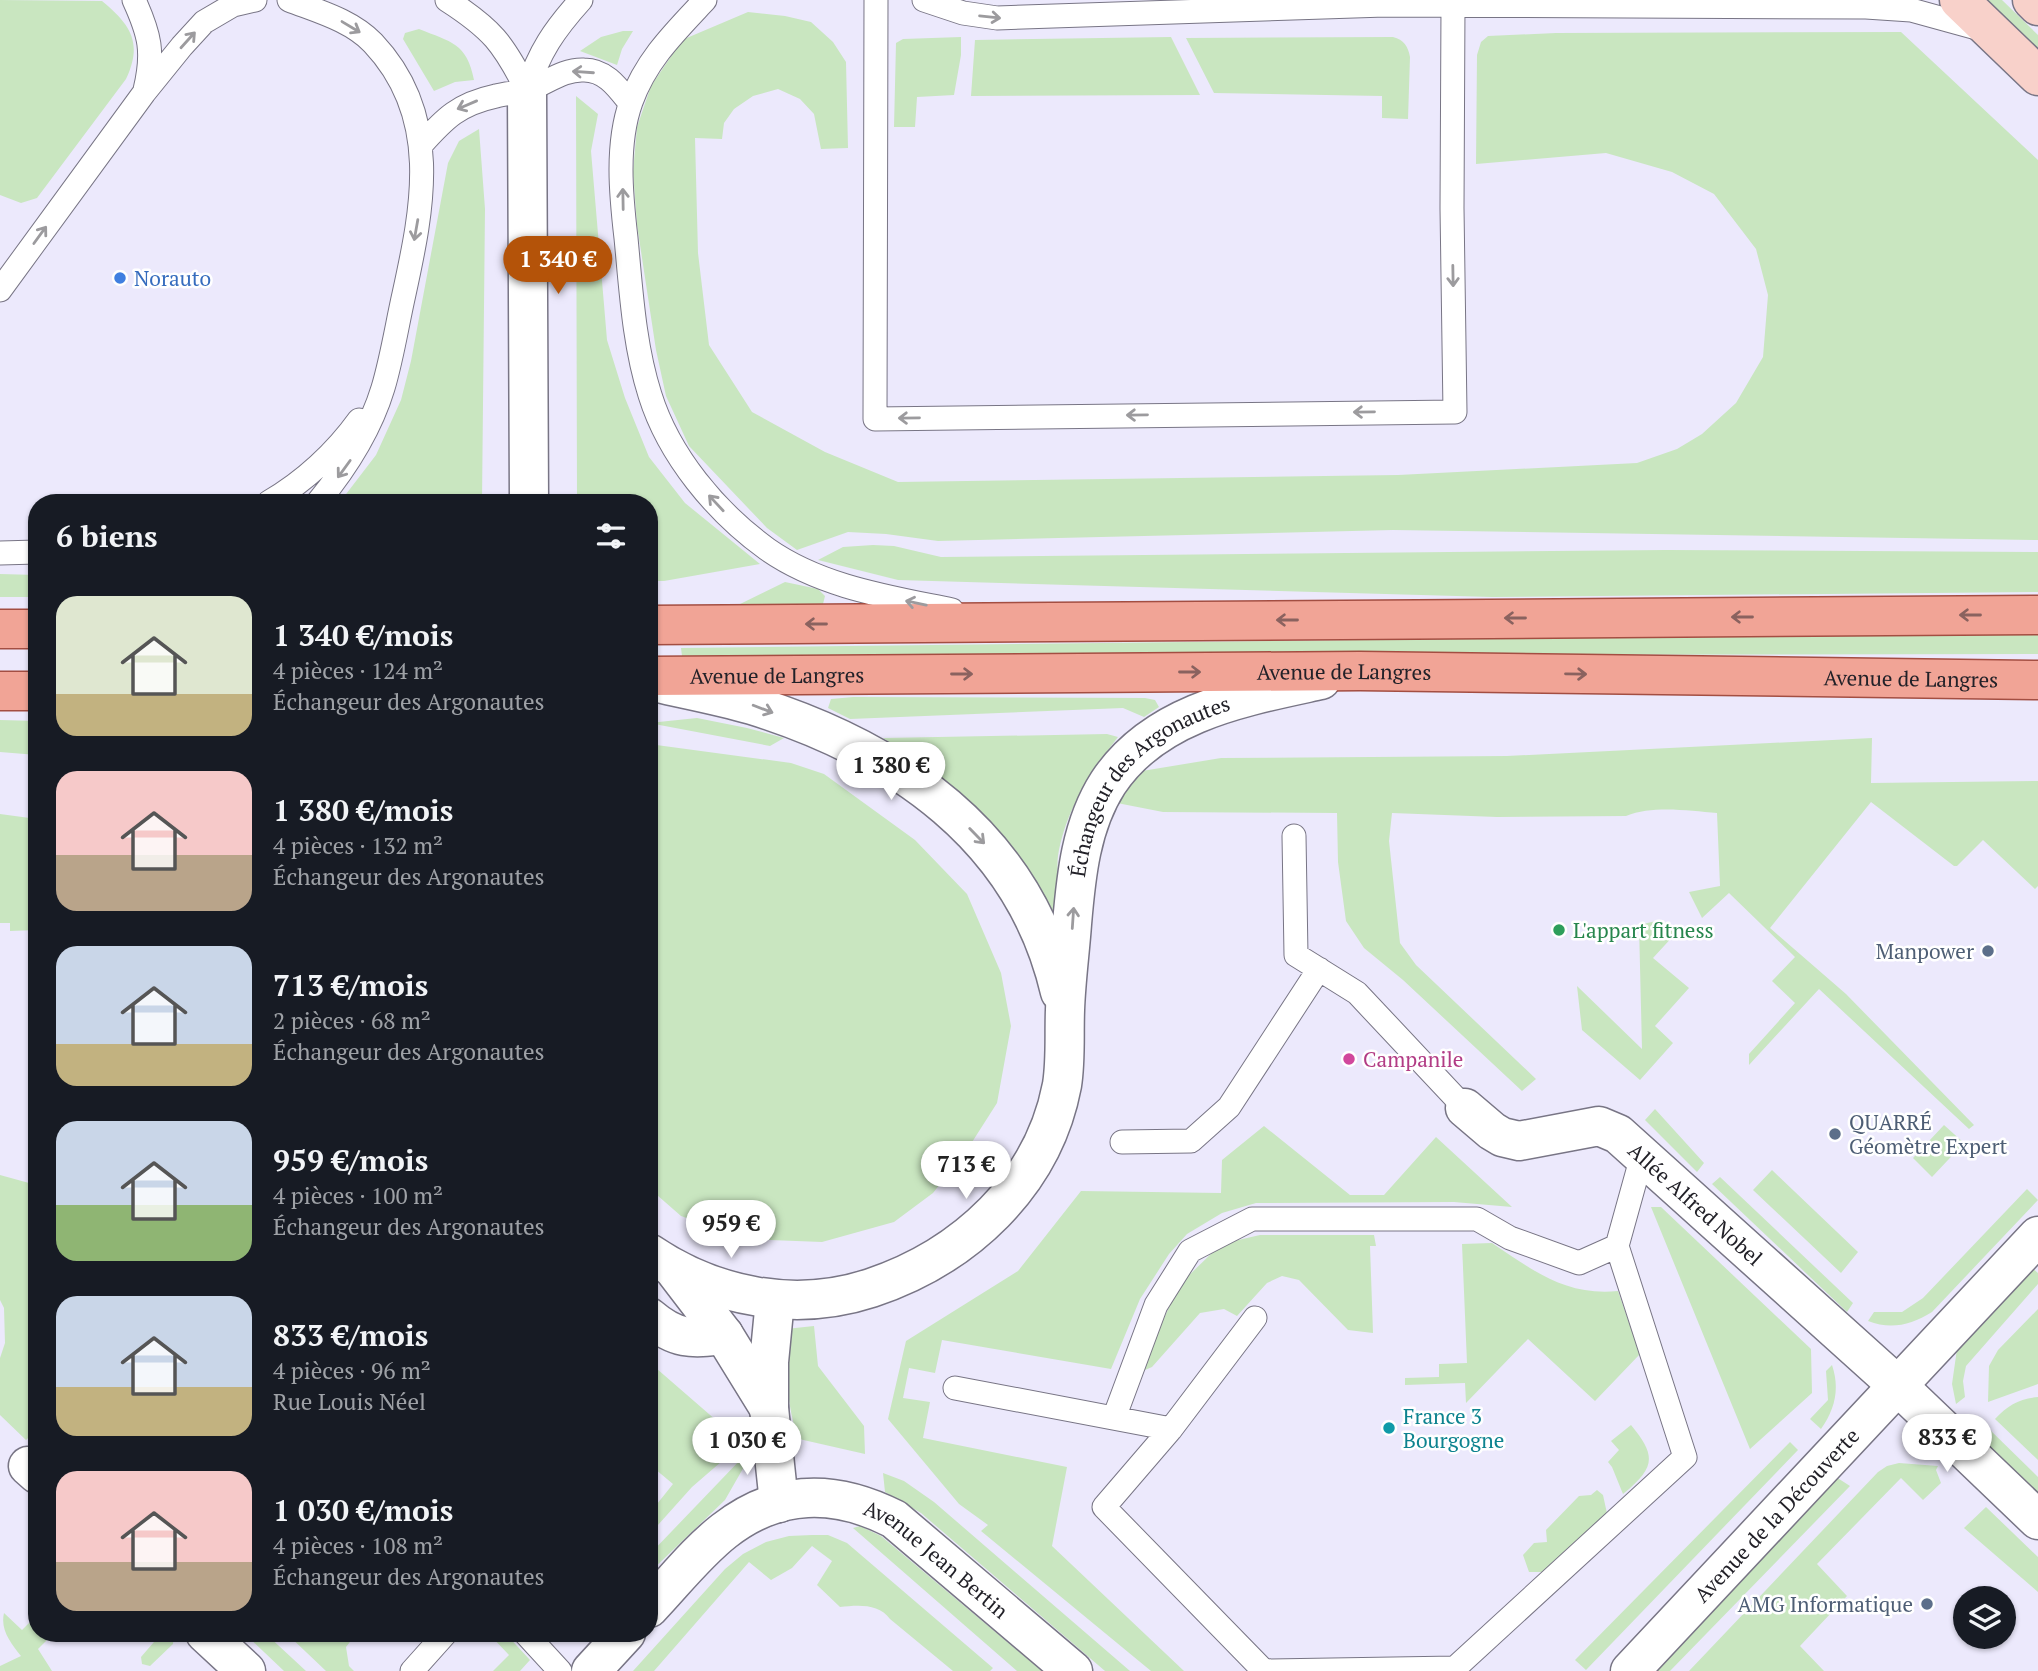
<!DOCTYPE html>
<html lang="fr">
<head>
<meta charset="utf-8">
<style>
  body { margin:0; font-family:"PT Serif",serif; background:#20242c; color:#f1f3f6; height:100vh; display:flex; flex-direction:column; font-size:26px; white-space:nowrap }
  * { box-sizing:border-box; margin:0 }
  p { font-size:23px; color:#9ea1a6 }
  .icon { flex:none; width:38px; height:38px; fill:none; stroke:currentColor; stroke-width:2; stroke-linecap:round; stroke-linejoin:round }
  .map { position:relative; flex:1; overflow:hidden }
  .details { position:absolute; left:28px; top:494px; width:630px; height:1148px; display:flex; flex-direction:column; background:#171b24; border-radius:28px; box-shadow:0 2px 5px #0004 }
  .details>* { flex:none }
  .controls { position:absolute; left:1953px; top:1586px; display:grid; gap:14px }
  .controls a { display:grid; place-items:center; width:63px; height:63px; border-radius:50%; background:#171b24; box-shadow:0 2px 5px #0004; font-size:35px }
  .price { position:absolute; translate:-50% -60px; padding:0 16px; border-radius:24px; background:#fff; color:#222; font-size:23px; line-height:46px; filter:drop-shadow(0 2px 4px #0008) }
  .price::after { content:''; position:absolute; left:50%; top:42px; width:21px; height:16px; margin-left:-10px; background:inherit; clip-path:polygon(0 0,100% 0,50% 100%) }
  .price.active { background:#b45309; color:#fff }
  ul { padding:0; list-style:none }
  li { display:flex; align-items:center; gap:21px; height:175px; padding:0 28px }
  li span { display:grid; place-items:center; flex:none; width:196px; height:140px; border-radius:21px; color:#555 }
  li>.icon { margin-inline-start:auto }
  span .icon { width:84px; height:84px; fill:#fffc; stroke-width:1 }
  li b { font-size:30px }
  h2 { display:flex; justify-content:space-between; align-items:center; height:84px; padding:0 28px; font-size:30px }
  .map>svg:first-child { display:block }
</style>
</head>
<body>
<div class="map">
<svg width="2038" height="1671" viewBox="0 0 2038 1671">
  <rect width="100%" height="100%" fill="#ece9fc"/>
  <path fill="#c9e6c0" d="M0,0l102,1c29,24 41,42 24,78l-89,119 -16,5 -21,-8z
    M1984,0h18l36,35v33z
    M748,12l37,4 26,6 22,20 13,20 2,86 -27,1 -7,-35 -14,-15 -22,-10 -25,7 -19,13 -10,14 -2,16 -27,-1 3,115 11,92 43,67 73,40 73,30 500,-7 239,-12 40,-14 25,-15 34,-31 27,-46 5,-62 -12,-46 -42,-55 -42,-22 -66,-19 -130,11 1,-109 4,-13 7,-6 68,-3 345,-1 137,128v380l-645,-10 -455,11 -52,-7 -38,-2 -51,18 -30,-22 -78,-82 -23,-50 -10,-46 -19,-125 -4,-53 4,-45 14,-41 31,-46z
    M419,29c32,13 48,14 55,51l-19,2 -21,9 -31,-52 2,-6z
    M623,31h10l-11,18 -5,16 -37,-14 21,-14z
    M961,37v18l-7,40 -37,2 -2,30h-21l2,-84 7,-4z
    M1171,37l29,58 -229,1 4,-56z
    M1393,37c11,3 15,9 17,20l-2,62 -26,-1v-22l-168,-3 -28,-55z
    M576,96l22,18 -7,37 16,189 18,58 24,59 36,46 75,61 -96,17h-15v-79h-72z
    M479,129l6,80 -3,293h-142l36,-47 25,-55 10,-39 37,-198 11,-22z
    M873,545l21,1 47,11 725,-7 372,2v40l-546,5 -594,-17 -80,-20 25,-13z
    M0,574l37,1v22h-37z
    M785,582l33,7 7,7 -2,8 -87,2z
    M2038,632v22l-1356,2 -1,-8z
    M853,697l292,1 10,2 4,7 -15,10 -21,-9 -273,11 -22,-11 3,-9z
    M697,718l50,10 37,10 -14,8 -121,-23z
    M0,720l37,1v34l-37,-3z
    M1107,734l11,3c-27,35 -53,74 -60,119 -2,15 3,55 -3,64l-72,-103 -64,-56 -36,-23z
    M1872,738l-1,45 167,-2v105l-3,3 -52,-49 -26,26h-3l-83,-64 -101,126 76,66 128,131 -5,4 -150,-140 -70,76v-11l46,-51 -23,-22 23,-24 -66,-64 -27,25 -13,-26 31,-6 -3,-73c-28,-2 -63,-8 -91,3l-129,1 -105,-4 -3,28 11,102 16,22 120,114 -14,12 -119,-111 -39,-32 -18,-27 -8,-59 -1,-49 -174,-1 -46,-9 19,-31 85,-14 286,-2z
    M649,744l142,19 33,11 91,66 52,54 34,79 10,53 -14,77 -30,47 -34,43 -39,29 -72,20 -52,-2 -38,-6 -51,-18 -32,-28z
    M0,814l37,5v111l-27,1v-8h-10z
    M1656,921l20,12 -23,25 36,30 -34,38 18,17 -33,37 -58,-50 -5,-44 65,63 -3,-124z
    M1655,1109l49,54 -7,9 -52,-52z
    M1944,1125l20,18 -32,34 -19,-19z
    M1264,1126l86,69h34l52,-58 76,70 -58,-5 -198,1 -34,10 -35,21 -18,20 -29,45 -29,70 -169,-29 -7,33 -26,-5 -6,30 27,4 -7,36 144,29 -15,79 132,125h-33l-170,-140 7,-6 -29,-21 -71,-85 18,-78 112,-70 63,-80 140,2 1,-33z
    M1772,1170l86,82 -17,21 -88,-83z
    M0,1175l29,8 8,-3v249l-11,11 -26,-25v-57l5,-15 -1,-35 -4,-8z
    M1720,1177l133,126 -6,9 -135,-128z
    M2027,1189l11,11 -106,112c-21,13 -41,18 -64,9l6,-9h28l21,-14z
    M1651,1207h10l150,142 1,44 -62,56z
    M1260,1235h114l2,11h-6l3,87 -25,-3 -49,-50 -17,-4 -15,7 -30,33 -13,-7 -24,4 -48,54 -14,6 42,-89 35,-34 19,-9z
    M1492,1243c42,28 73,53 126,48l22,63 -45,47 -67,-62 -62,64 -1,-20 -60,2v-7l34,-1v-13l28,-1 -5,-119z
    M2031,1267l7,6v11l-72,82 -3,15 2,16 -9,7 -4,-20 5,-35z
    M2038,1309v75l-50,18 1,-36 9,-16z
    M814,1326l4,40 46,60 1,28 -66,-15c-14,-34 -12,-73 -13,-110z
    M649,1362l68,59 16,9 3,19 -44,38 -43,48v-21l24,-30 -24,-20z
    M1832,1365c8,24 3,44 -11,64l-11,-10 18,-19 -2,-29z
    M2038,1397v63l-43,-41c13,-14 24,-20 43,-22z
    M1631,1425c26,31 24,43 -8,69l-11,-27 -4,-5 11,-12 -8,-9z
    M1987,1427l51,50v19l-60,-59z
    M1790,1442l8,8 -212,220 -11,-10z
    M743,1457l2,8 -20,35 -76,73v-18z
    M1899,1463l39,3 -2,4 5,13 -18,17 -22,-22 -84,86 30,32 -47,50 24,25h-135l189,-199 9,-6z
    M883,1473l21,8 30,21 196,169h-25l-184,-158 -36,-21z
    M1836,1477l14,9 -180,185h-16z
    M1597,1490l6,5 5,23 -63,54h-16l-6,-17 11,-12 13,-1 -1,-12 33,-34 12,-1z
    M1986,1507l52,50v35l-74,-64z
    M860,1526l21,10 161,135h-25l-164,-143z
    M812,1535h16l19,8 146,125 -3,3h-37l-63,-52c-11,-16 -33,-14 -50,-12l-23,-22 15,-24 -20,-15 -20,22 -21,12 -22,-18 -95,109h-21l92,-102 18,-15 23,-12 23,-6z
    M4,1613l18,17 15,-15v18h17l-16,16 14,22h-52v-5l21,-10c-10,-13 -21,-26 -17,-43z
    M159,1633h15l-1,11 -23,22 -8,-2 -1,-7 19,-22z
    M244,1633h21l41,38h-22z
    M286,1633h71l-11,14 3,19 5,5h-28z
    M488,1633h17l25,27 -10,11h-27l16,-16z"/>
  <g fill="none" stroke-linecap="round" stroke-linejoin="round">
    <g stroke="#787585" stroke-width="25">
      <path id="lane" d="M134,0c16,35 20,52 11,90
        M289,0c28,11 62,20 84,43 69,73 50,164 31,251 -7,31 -12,64 -21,94 -13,43 -37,80 -65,114
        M447,0c45,29 56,43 80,90
        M705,0c-30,32 -59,60 -74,102 -15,42 -10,93 -5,136 5,52 8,107 24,157 19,61 66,117 117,154 54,38 122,48 185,61
        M876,0l-1,419 580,-7 -3,-204 1,-202
        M924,0l39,13 34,5 388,-13 481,2 45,3 69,19
        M527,90c12,-38 27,-60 54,-90
        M421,145c24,-27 38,-41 75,-49 10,-3 22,-3 32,-6 19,-7 35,-21 56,-20 22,0 34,18 46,33
        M0,290l144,-197 38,-47 22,-24 29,-17 22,-5
        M269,502c35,-20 67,-50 90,-82
        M0,553l37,-1
        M1294,836l2,119 61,38 108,115
        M1122,1142l69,-1 38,-34 90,-138
        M1255,1318l-84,111 -67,78 160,164 191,-3 3,3
        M955,1388l216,41
        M1114,1418l42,-113 34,-54 62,-32h225l33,19 69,25 38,-17 25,-90
        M525,1633l35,38
        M1455,1668l230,-211 -68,-211
        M412,1671l34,-38"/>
    </g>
    <g stroke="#787585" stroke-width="41">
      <g id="street">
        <path d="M527,90l2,412"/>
        <path d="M658,683c31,7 63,13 94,22 144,45 272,131 308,287"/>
        <path id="s1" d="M1465,1108l27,23 10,6 17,4 80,-15 19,8 279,251 141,135"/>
        <path id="s2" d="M649,1253c65,44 146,60 222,35 93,-31 172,-103 191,-203 4,-25 2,-50 3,-75 1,-29 5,-58 7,-86 4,-48 9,-99 36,-141 47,-71 135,-86 213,-103"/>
        <path d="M675,1271l49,64 45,73"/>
        <path d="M775,1300l-6,62v46l10,95"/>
        <path d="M649,1317c27,23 42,22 75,18"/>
        <path d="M28,1466l9,8"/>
        <path id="s3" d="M649,1608c24,-25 47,-55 75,-77 54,-42 111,-42 170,-12l179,152"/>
        <path d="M205,1633l41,38"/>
        <path d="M591,1671l35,-38"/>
        <path id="s4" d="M1630,1671l408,-435"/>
      </g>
    </g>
    <g stroke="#787585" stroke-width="41">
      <path id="secondary" d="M1959,0l79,76
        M2032,0l6,6"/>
    </g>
    <g stroke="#a34e42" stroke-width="41">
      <g id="primary">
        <path d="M649,625l1389,-10"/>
        <path d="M0,629h37"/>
        <path id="s5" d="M649,676l711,-5 678,9"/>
        <path d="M0,691h37"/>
      </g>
    </g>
    <use href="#lane" stroke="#fff" stroke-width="23"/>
    <use href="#street" stroke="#fff" stroke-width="38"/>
    <use href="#secondary" stroke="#f8d1ca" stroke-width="38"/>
    <use href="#primary" stroke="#f1a496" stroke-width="38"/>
  </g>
  <defs><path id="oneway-shaft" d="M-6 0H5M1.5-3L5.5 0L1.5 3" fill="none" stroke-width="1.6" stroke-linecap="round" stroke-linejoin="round" transform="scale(1.75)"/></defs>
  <g stroke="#9c9b9e">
    <use href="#oneway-shaft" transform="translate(990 17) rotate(6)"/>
    <use href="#oneway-shaft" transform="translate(351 27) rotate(31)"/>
    <use href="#oneway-shaft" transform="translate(188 40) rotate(-48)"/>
    <use href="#oneway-shaft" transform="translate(583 72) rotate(-176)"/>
    <use href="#oneway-shaft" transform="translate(467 105) rotate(157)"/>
    <use href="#oneway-shaft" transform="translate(623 199) rotate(-91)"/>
    <use href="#oneway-shaft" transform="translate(416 230) rotate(100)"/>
    <use href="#oneway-shaft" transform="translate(40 235) rotate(-54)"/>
    <use href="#oneway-shaft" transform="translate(1453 276) rotate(89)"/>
    <use href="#oneway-shaft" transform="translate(1364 412) rotate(179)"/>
    <use href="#oneway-shaft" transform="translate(1137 415) rotate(179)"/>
    <use href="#oneway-shaft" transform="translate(909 418) rotate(179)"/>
    <use href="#oneway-shaft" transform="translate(344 469) rotate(126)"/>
    <use href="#oneway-shaft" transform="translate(716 503) rotate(-133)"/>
    <use href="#oneway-shaft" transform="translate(916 603) rotate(-168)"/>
    <use href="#oneway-shaft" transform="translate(763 709) rotate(21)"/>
    <use href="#oneway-shaft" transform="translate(977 836) rotate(46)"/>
    <use href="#oneway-shaft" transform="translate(1073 918) rotate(-86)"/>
  </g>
  <g stroke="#8a625f">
    <use href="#oneway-shaft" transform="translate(1970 615) rotate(180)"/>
    <use href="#oneway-shaft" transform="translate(1742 617) rotate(180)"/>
    <use href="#oneway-shaft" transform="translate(1515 618) rotate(180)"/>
    <use href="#oneway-shaft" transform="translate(1287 620) rotate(180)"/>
    <use href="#oneway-shaft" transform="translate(816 624) rotate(180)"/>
    <use href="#oneway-shaft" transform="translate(1190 672)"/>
    <use href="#oneway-shaft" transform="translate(962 674)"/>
    <use href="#oneway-shaft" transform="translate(1576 674) rotate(1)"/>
  </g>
  <circle fill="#3f7fe0" stroke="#fff" stroke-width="2.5" cx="120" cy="278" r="7"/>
  <circle fill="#2e9e5b" stroke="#fff" stroke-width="2.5" cx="1559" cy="930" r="7"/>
  <g fill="#5c6f8a" stroke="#fff" stroke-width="2.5">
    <circle cx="1988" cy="951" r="7"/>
    <circle cx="1835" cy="1134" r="7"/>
    <circle cx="1927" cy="1604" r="7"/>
  </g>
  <circle fill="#d1479c" stroke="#fff" stroke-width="2.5" cx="1349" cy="1059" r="7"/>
  <circle fill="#0f9aa8" stroke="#fff" stroke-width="2.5" cx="1389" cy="1428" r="7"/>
  <g text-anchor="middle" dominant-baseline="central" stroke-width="5" stroke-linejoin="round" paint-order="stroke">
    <g font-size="21" fill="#366cbe" stroke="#fff" text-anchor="start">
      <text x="134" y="278">Norauto</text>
    </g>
    <g font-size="21" fill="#222128" stroke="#fff">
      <text stroke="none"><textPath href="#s5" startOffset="695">Avenue de Langres</textPath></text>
      <text stroke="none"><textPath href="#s5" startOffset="128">Avenue de Langres</textPath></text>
      <text stroke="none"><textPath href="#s5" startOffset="1262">Avenue de Langres</textPath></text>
      <text stroke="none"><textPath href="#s2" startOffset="858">Échangeur des Argonautes</textPath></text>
      <text stroke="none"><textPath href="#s1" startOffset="271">Allée Alfred Nobel</textPath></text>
      <text stroke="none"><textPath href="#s4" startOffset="214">Avenue de la Découverte</textPath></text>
      <text stroke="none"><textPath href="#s3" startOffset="346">Avenue Jean Bertin</textPath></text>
    </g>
    <g font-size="21" fill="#27864d" stroke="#fff" text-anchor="start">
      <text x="1573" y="930">L'appart fitness</text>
    </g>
    <g font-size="21" fill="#4e5e75" stroke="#fff" text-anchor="end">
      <text x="1974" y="951">Manpower</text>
      <text x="1849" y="1122" text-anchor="start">QUARRÉ<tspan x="1849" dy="24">Géomètre Expert</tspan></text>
      <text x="1913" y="1604">AMG Informatique</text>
    </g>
    <g font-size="21" fill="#b23c85" stroke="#fff" text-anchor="start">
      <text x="1363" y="1059">Campanile</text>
    </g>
    <g font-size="21" fill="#0d838f" stroke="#fff" text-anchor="start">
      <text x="1403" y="1416">France 3<tspan x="1403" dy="24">Bourgogne</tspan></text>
    </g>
  </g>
</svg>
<div class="controls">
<a><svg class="icon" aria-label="layers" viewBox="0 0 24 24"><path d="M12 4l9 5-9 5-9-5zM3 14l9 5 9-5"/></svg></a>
</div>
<b class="price active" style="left:558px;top:296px">1 340 €</b>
<b class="price" style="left:891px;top:802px">1 380 €</b>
<b class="price" style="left:966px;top:1201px">713 €</b>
<b class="price" style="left:731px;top:1260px">959 €</b>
<b class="price" style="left:1947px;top:1474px">833 €</b>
<b class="price" style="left:747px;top:1477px">1 030 €</b>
<section class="details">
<h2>6 biens<svg class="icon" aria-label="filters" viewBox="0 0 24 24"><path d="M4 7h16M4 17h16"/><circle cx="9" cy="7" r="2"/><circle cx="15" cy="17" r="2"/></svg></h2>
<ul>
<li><span style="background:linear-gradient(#dfe7d0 70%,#c2b280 0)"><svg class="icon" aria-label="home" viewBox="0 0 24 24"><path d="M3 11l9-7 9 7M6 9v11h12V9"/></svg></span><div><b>1 340 €/mois</b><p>4 pièces · 124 m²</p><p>Échangeur des Argonautes</p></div></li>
<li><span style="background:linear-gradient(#f6c9c9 60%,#b9a48a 0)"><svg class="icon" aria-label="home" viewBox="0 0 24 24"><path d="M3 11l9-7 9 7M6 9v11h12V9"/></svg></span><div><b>1 380 €/mois</b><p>4 pièces · 132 m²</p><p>Échangeur des Argonautes</p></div></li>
<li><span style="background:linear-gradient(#c9d6e8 70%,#c2b280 0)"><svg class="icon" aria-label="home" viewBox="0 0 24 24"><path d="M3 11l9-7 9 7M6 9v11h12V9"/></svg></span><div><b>713 €/mois</b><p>2 pièces · 68 m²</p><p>Échangeur des Argonautes</p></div></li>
<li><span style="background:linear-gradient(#c9d6e8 60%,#8fb573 0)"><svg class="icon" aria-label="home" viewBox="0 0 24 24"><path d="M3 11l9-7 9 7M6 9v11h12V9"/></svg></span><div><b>959 €/mois</b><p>4 pièces · 100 m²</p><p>Échangeur des Argonautes</p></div></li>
<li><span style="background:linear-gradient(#c9d6e8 65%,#c2b280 0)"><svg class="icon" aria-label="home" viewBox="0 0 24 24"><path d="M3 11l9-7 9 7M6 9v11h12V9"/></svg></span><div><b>833 €/mois</b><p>4 pièces · 96 m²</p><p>Rue Louis Néel</p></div></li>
<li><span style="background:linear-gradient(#f6c9c9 65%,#b9a48a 0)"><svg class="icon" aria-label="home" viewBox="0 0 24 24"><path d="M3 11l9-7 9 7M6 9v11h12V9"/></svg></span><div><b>1 030 €/mois</b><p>4 pièces · 108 m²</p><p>Échangeur des Argonautes</p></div></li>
</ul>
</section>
</div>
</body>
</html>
